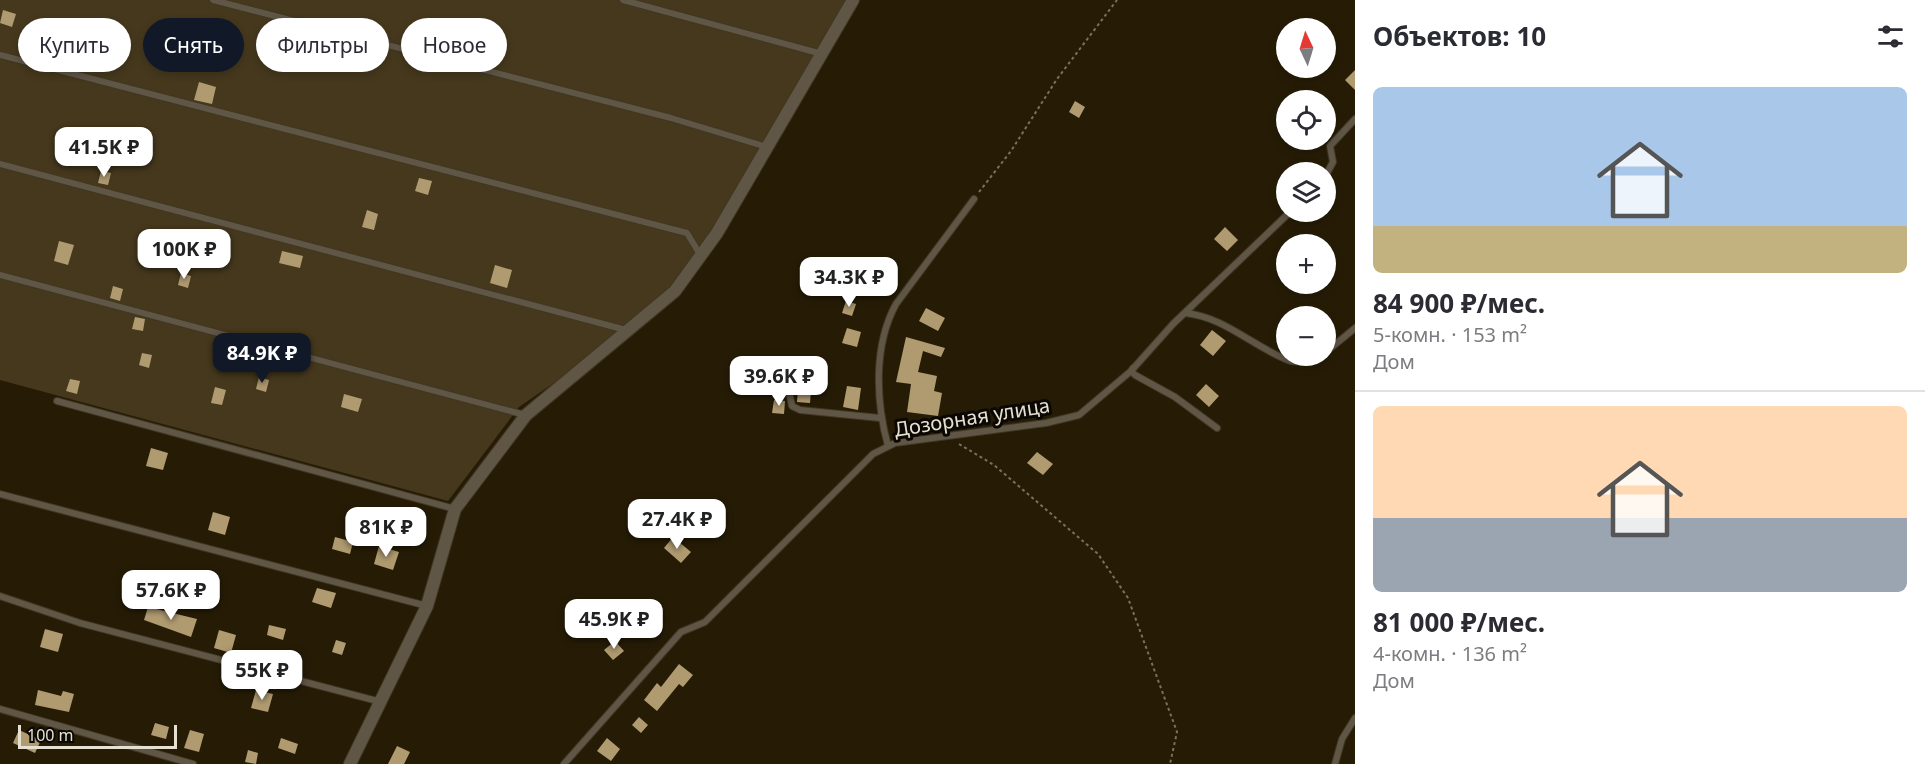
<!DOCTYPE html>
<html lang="ru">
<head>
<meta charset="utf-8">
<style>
  body { margin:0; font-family:"Noto Sans",sans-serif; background:#f7f7f7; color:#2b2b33; height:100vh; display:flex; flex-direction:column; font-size:22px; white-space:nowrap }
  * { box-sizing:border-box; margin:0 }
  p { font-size:20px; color:#7c7c81 }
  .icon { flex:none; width:33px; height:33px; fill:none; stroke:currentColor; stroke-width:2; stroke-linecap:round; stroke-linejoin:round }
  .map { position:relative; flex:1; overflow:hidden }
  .details { display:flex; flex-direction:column; background:#fff; width:570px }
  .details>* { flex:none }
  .banner { position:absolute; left:18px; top:18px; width:570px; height:54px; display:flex; gap:12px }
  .needle { width:39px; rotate:356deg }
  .controls { position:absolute; left:1276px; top:18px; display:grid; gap:12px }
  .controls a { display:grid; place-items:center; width:60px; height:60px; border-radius:50%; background:#fff; box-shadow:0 3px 9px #0003; font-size:30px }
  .scale { position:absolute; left:18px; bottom:15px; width:159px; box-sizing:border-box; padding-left:6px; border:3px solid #e6e0d3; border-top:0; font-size:16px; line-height:21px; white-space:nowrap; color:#e6e0d3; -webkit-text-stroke:4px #0b0702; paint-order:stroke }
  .price { position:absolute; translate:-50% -51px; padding:0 14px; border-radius:12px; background:#fff; color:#222; font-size:20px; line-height:39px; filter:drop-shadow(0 2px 3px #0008) }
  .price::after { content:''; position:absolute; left:50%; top:36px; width:18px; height:14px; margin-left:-9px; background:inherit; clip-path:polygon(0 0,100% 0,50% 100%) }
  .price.active { background:#111827; color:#fff }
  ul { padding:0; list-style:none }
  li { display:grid; align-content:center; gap:12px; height:318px; padding:0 18px }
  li+li { border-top:2px solid #e1e1e2 }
  li span { display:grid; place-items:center; height:186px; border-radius:9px; color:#555 }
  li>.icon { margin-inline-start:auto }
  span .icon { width:108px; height:108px; fill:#fffc; stroke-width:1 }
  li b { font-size:26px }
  h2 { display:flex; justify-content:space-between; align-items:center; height:72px; padding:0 18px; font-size:26px }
  .pill { padding:0 21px; border-radius:27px; background:#fff; box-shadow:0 3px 9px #0003; font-size:21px; line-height:54px }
  .pill.active { background:#111827; color:#fff }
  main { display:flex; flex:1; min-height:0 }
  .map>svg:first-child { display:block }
</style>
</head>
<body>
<main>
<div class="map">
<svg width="1355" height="764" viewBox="0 0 1355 764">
  <rect width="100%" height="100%" fill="#261c06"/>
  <path fill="#45381d" d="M0,0h853l-152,256 -72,75 -110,76 -71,94 -448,-121z"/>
  <path fill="#b09b71" d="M3,10l13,4 -4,13 -12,-4z
    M1355,70v20l-10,-10z
    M199,82l17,5 -4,17 -18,-4z
    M1075,101l10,6 -6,11 -10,-6z
    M82,139l10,3 -3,12 -10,-3z
    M101,171l10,2 -3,12 -10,-2z
    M419,178l13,3 -4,14 -13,-4z
    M367,210l11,4 -4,16 -12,-3z
    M1225,227l13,13 -11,11 -13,-12z
    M59,241l15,4 -6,20 -14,-4z
    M282,251l21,5 -3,12 -21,-5z
    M495,265l17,5 -5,18 -17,-5z
    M181,273l10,3 -3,12 -10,-3z
    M113,286l10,3 -3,12 -10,-3z
    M846,301l10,3 -4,12 -10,-3z
    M926,308l19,10 -7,13 -19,-10z
    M135,317l10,2 -2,12 -11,-2z
    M847,328l14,4 -4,15 -15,-4z
    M1212,330l14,11 -13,15 -13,-11z
    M906,337l39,11 -4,9 -18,-6 -5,21 19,4 -3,15 8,2 -4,23 -31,-4 4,-28 -15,-2z
    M142,353l10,2 -3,13 -10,-3z
    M259,377l10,3 -3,12 -10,-3z
    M70,379l10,2 -3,13 -11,-3z
    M1206,384l13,12 -10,11 -13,-12z
    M847,386l14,2 -3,22 -15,-3z
    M215,387l11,3 -4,15 -11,-2z
    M798,390l13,1 -1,12 -13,-1z
    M344,394l18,5 -4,13 -17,-5z
    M774,400l11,1 -1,13 -12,-1z
    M151,448l17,5 -5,17 -17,-4z
    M1037,452l16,12 -10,11 -16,-12z
    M213,512l17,5 -5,18 -17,-5z
    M335,537l18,5 -3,12 -18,-5z
    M673,537l18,15 -10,11 -17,-15z
    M379,546l20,6 -6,18 -19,-6z
    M317,588l19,5 -5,15 -19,-6z
    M148,607l49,12 -6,18 -47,-17z
    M269,625l17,4 -3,11 -16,-5z
    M45,629l18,5 -5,18 -18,-5z
    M219,630l17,5 -5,18 -17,-5z
    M336,640l10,3 -4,12 -10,-3z
    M615,641l9,10 -11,9 -9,-10z
    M679,664l14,11 -10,12 -4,-3 -22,27 -13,-11 13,-17 4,4z
    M38,690l23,6 2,-5 11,3 -5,18 -34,-7z
    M256,690l17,4 -5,18 -17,-4z
    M639,717l9,8 -7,8 -9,-8z
    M155,723l14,4 -3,12 -15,-4z
    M19,730l22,10 -6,13 -22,-10z
    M190,730l14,4 -5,18 -15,-4z
    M281,738l17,6 -3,10 -17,-6z
    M607,738l13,11 -9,12 -14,-10z
    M397,746l13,6 -6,12h-16z
    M248,750l10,3 -2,11 -11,-2z"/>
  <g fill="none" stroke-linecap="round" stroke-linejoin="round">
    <g stroke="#413723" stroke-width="8">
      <path id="lane" d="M213,0l458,118 96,29
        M623,0l199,54
        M0,55l687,178 14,23
        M0,164l626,166
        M1326,175l7,-13 -3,-16 25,-27
        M0,275l525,140
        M1185,313c40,4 68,34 105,48 7,2 25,-1 31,-5
        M1326,352l29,-24
        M1133,368l-2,3 4,4 40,22 42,31
        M786,378l6,28 8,4 80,8
        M57,401l398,108
        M888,446c-12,-44 -15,-100 8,-142l78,-105
        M0,494l427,112
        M0,596l80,27 301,79
        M0,709l193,55
        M564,764l117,-132 24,-10 168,-168 22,-11 151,-20 33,-8 52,-44 42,-47 117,-112
        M1335,764l7,-25 13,-21"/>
    </g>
    <g stroke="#413723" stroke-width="14">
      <path id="street" d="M350,764l77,-158 28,-97 71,-94 149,-124 42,-58 136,-233"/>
    </g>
    <path stroke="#79715f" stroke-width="2" stroke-dasharray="3 3" stroke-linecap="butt" d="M979,192l32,-41 46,-72 60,-79
      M959,444l35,21 104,89 30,44 49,134 -7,32"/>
    <use href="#lane" stroke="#5f5646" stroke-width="6"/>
    <use href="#street" stroke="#5f5646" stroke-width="12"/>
  </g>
  <g text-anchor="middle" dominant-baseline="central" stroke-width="6" stroke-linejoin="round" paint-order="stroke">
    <g font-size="20" fill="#e6e0d3" stroke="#0b0702">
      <text transform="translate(972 417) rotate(-9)">Дозорная улица</text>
    </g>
  </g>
</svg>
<div class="controls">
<a><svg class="needle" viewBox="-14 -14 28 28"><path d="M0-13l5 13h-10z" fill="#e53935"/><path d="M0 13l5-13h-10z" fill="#7c7c81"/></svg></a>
<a><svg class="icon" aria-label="locate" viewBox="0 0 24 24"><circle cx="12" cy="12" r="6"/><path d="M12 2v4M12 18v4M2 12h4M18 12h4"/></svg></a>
<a><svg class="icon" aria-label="layers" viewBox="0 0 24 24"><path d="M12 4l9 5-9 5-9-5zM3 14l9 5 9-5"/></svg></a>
<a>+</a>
<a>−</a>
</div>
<div class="scale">100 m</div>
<b class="price" style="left:104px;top:178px">41.5K ₽</b>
<b class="price" style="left:184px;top:280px">100K ₽</b>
<b class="price" style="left:849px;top:308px">34.3K ₽</b>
<b class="price active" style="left:262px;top:384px">84.9K ₽</b>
<b class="price" style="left:779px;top:407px">39.6K ₽</b>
<b class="price" style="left:677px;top:550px">27.4K ₽</b>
<b class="price" style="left:386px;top:558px">81K ₽</b>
<b class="price" style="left:171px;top:621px">57.6K ₽</b>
<b class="price" style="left:614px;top:650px">45.9K ₽</b>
<b class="price" style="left:262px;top:701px">55K ₽</b>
<div class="banner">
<a class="pill">Купить</a>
<a class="pill active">Снять</a>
<a class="pill">Фильтры</a>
<a class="pill">Новое</a>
</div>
</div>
<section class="details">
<h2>Объектов: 10<svg class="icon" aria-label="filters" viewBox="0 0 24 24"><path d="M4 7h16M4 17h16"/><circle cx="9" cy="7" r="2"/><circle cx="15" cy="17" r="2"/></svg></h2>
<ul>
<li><span style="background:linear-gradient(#a9c7e8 75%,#c2b280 0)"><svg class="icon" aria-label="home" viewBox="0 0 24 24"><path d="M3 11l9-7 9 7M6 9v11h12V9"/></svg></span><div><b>84 900 ₽/мес.</b><p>5-комн. · 153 m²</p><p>Дом</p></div></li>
<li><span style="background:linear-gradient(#ffd9b3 60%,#9aa5b1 0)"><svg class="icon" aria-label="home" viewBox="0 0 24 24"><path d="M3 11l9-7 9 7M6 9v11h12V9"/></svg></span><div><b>81 000 ₽/мес.</b><p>4-комн. · 136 m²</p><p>Дом</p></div></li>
</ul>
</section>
</main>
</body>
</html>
